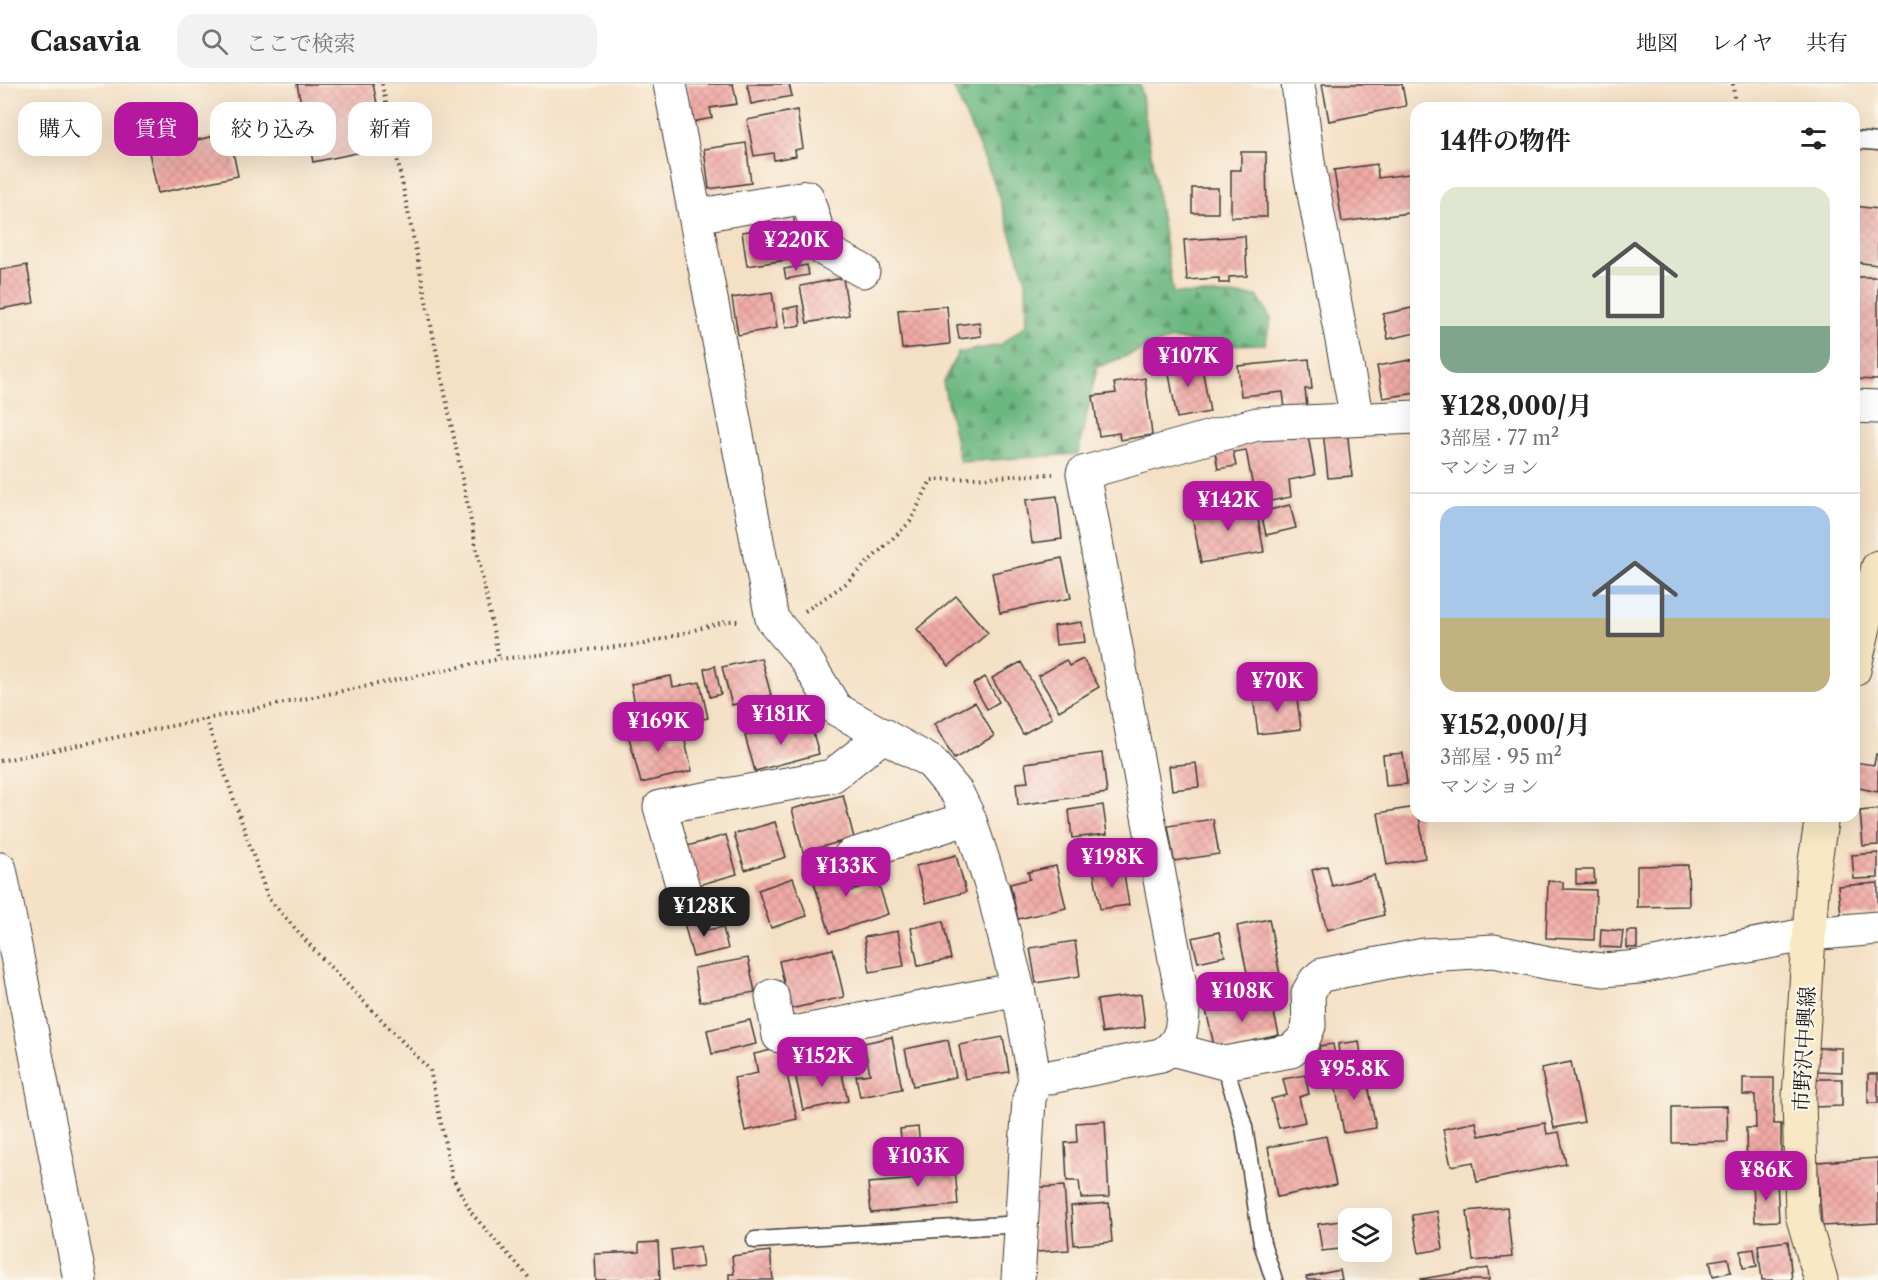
<!DOCTYPE html>
<html lang="ja">
<head>
<meta charset="utf-8">
<style>
  body { margin:0; font-family:"Libre Caslon Text","Noto Serif JP",serif; background:#f2f2f2; color:#222; height:100vh; display:flex; flex-direction:column; font-size:22px; white-space:nowrap }
  * { box-sizing:border-box; margin:0 }
  p { font-size:20px; color:#767676 }
  .icon { flex:none; width:33px; height:33px; fill:none; stroke:currentColor; stroke-width:2; stroke-linecap:round; stroke-linejoin:round }
  .map { position:relative; flex:1; overflow:hidden }
  .side { position:absolute; left:1410px; top:18px; width:450px; height:720px; display:flex; flex-direction:column; background:#fff; border-radius:18px; box-shadow:0 6px 24px #0002 }
  .side>* { flex:none }
  .banner { position:absolute; left:18px; top:18px; width:570px; height:54px; display:flex; gap:12px }
  .fabs { position:absolute; left:1338px; top:1124px; display:grid; gap:12px }
  .fabs a { display:grid; place-items:center; width:54px; height:54px; border-radius:12px; background:#fff; box-shadow:0 6px 24px #0002; font-size:30px }
  .price { position:absolute; translate:-50% -51px; padding:0 14px; border-radius:12px; background:#b5179e; color:#fff; font-size:20px; line-height:39px; filter:drop-shadow(0 2px 3px #0008) }
  .price::after { content:''; position:absolute; left:50%; top:36px; width:18px; height:14px; margin-left:-9px; background:inherit; clip-path:polygon(0 0,100% 0,50% 100%) }
  .price.on { background:#222; color:#fff }
  ul { padding:0; list-style:none }
  li { display:grid; align-content:center; gap:12px; height:318px; padding:0 30px }
  li+li { border-top:2px solid #e0e0e0 }
  li span { display:grid; place-items:center; height:186px; border-radius:18px; color:#555 }
  li>.icon { margin-inline-start:auto }
  span .icon { width:108px; height:108px; fill:#fffc; stroke-width:1 }
  li b { font-size:26px }
  h2 { display:flex; justify-content:space-between; align-items:center; height:72px; padding:0 30px; font-size:26px }
  .tag { padding:0 21px; border-radius:18px; background:#fff; box-shadow:0 6px 24px #0002; font-size:21px; line-height:54px }
  .tag.on { background:#b5179e; color:#fff }
  header { display:flex; align-items:center; gap:36px; box-sizing:border-box; height:84px; padding:0 30px; background:#fff; border-bottom:2px solid #e0e0e0 }
  header strong { font-size:28px }
  nav { display:flex; gap:33px; margin-inline-start:auto; font-size:21px }
  .search { width:420px; height:54px; background:#f2f2f2; display:flex; align-items:center; gap:15px; box-sizing:border-box; padding:0 21px; border-radius:18px; color:#767676; font-size:22px }
  .map>svg:first-child { display:block }
</style>
</head>
<body>
<header>
<strong>Casavia</strong>
<div class="search"><svg class="icon" aria-label="search" viewBox="0 0 24 24"><circle cx="10" cy="10" r="6"/><path d="M15 15l6 6"/></svg>ここで検索</div>
<nav><a>地図</a><a>レイヤ</a><a>共有</a></nav>
</header>
<div class="map">
<svg width="1878" height="1196" viewBox="0 0 1878 1196">
  <defs>
    <pattern id="forest-firs" width="22" height="20" patternUnits="userSpaceOnUse" patternTransform="scale(1.5)"><rect width="22" height="20" fill="#6cb881"/><path d="M5 1l3.5 6h-7zM16 11l3.5 6h-7z" fill="#589569"/></pattern>
    <pattern id="building-cross-hatch" width="8" height="8" patternUnits="userSpaceOnUse" patternTransform="scale(1.5)"><rect width="8" height="8" fill="#f1aaa6"/><path d="M0 0l8 8M0 8l8-8" fill="none" stroke="#ce928e"/></pattern>
  </defs>
  <rect width="100%" height="100%" fill="#fbf7ec"/>
  <filter id="ink" filterUnits="userSpaceOnUse"><feTurbulence type="fractalNoise" baseFrequency=".0167" numOctaves="2"/><feDisplacementMap in="SourceGraphic" scale="12" xChannelSelector="R" yChannelSelector="G"/><feConvolveMatrix kernelMatrix="1 2 1 2 8 2 1 2 1" color-interpolation-filters="sRGB"/></filter>
  <filter id="wash" filterUnits="userSpaceOnUse"><feTurbulence type="fractalNoise" baseFrequency=".008" numOctaves="4" result="noise"/><feDisplacementMap in="SourceGraphic" scale="24" xChannelSelector="R" yChannelSelector="G"/><feGaussianBlur stdDeviation="1.35" result="paint"/><feColorMatrix in="noise" values="0 0 0 0 0 0 0 0 0 0 0 0 0 0 0 0 0 1.4 0 .05"/><feComposite in="paint" operator="in"/></filter>
  <g filter="url(#wash)">
    <rect width="100%" height="100%" fill="#f4e0c5"/>
    <path fill="url(#forest-firs)" stroke="#446a4e" stroke-width="1.5" d="M952,0h188l33,209 84,3 14,23 -6,25 -40,1 -54,-6 -74,28 -19,87 -118,8 -17,-80 15,-29 42,-8 27,-21 -1,-44 -33,-101z"/>
    <g id="blocks">
      <path fill="url(#building-cross-hatch)" d="M297,0h76l13,63 -73,15z
        M686,0h47l4,20 -27,4 2,10 -20,4z
        M747,0h42l3,12 -41,8z
        M1322,0h80l4,22 -77,15z
        M797,26l6,38 -8,2 1,6 -22,4 -1,-7 -19,3 -7,-36z
        M160,47l4,16 65,-14 9,43 -80,17 -13,-59z
        M746,59l5,40 -42,6 -5,-40z
        M1241,68h25l1,65h-36v-47h10z
        M1377,80l1,14 38,-5v39l-74,10 -8,-52z
        M1192,104h26v25h-26z
        M1854,122l24,3v56l-24,-3z
        M793,130l7,44 -53,8 -5,-34 28,-4 -1,-11z
        M1245,152l2,40 -18,1v6h-10v-5l-32,2 -3,-40z
        M27,181l7,38 -34,6v-39z
        M807,181l2,10 -23,4 -2,-10z
        M1854,193h24v103l-24,-1z
        M843,194l6,37 -42,8 -7,-37z
        M772,208l5,36 -39,7 -6,-37z
        M798,222l3,19 -15,3 -3,-19z
        M947,222l3,38 -48,5 -4,-39z
        M1412,224l4,25 -28,6 -5,-25z
        M979,238l2,14 -22,3 -2,-14z
        M1200,273l10,55 -33,6 -10,-55z
        M1309,275l3,30h-7l2,18 -22,2 -2,-17 -42,4 -3,-30z
        M1416,275v34l-33,5 -6,-32z
        M1145,294l7,57 -32,5 -1,-7 -20,3 -6,-40 23,-3 -2,-10z
        M1347,345l5,47 -24,2 -5,-47z
        M1307,346l8,45 -26,5 2,17 -35,7 -10,-54 -13,2 3,14 -18,3 -4,-22z
        M1057,412l5,43 -30,4 -6,-43z
        M1239,412l3,14 14,-2 8,44 -63,11 -9,-47 27,-4 -2,-12z
        M1290,421l6,23 -30,7 -5,-23z
        M1062,474l9,40 -71,15 -8,-40z
        M956,512l32,37 -39,33 -32,-37z
        M1082,538l3,20 -29,3 -2,-19z
        M761,574l10,37 -39,10 -10,-38z
        M1083,575l16,28 -40,24 -21,-35 28,-16 3,6z
        M1021,578l31,56 -29,16 -31,-56z
        M715,582l6,28 -11,3 -6,-28z
        M671,592l2,11 27,-5 8,36 -20,4 -2,-9 -12,3 -2,-7 -35,7 -6,-32z
        M985,593l14,25 -12,7 -14,-25z
        M1296,607l5,38 -43,5 -5,-37z
        M975,618l19,34 -40,23 -20,-35z
        M665,637l5,19 14,-3 8,34 -51,12 -14,-53z
        M785,641l2,7 24,-7 8,29 -64,17 -10,-35z
        M1102,669l5,40 -89,12 -2,-22 12,-1 -3,-19z
        M1403,669l4,31 -21,2 -3,-31z
        M1876,670h2v38l-24,-5v-25l20,3z
        M1196,679l3,24 -27,3 -3,-24z
        M843,711l11,43 -51,14 -11,-43z
        M1103,721l4,29 -35,4 -3,-28z
        M1416,723v9h3l6,42 -38,7 -9,-52z
        M1878,725v36l-15,1 -3,-35z
        M1213,735l6,35 -45,7 -6,-35z
        M775,738l11,35 -41,13 -11,-36z
        M726,751l11,39 -42,12 -11,-39z
        M1878,769v25l-24,1 -2,-24z
        M956,771l10,37 -40,11 -10,-37z
        M840,775l9,32 29,-9 10,32 -58,19 -20,-62z
        M1688,781l1,41 -52,1v-41z
        M1056,782l10,42 -48,11 -8,-35 20,-5 -2,-7z
        M1327,782l5,20 42,-11 10,40 -57,15 -15,-60z
        M1123,784l6,37 -29,4 -6,-36z
        M1576,786h18l1,13 -19,1z
        M793,794l14,38 -36,12 -13,-38z
        M1548,797l15,1v7l33,1 -2,50 -48,-2z
        M1878,799v30l-37,2 -3,-29z
        M683,835h18l5,11 17,-3 5,22 -35,8z
        M1269,835l13,66 -31,6 -14,-65z
        M943,837l8,38 -33,7 -7,-38z
        M1601,845l22,2 -2,17 -21,-1z
        M898,847l6,35 -34,6 -6,-35z
        M1627,847h10v17h-10z
        M1219,848l6,24 -27,6 -6,-24z
        M1075,857l5,35 -44,7 -6,-35z
        M833,865l11,48 -54,12 -11,-48z
        M748,874l7,34 -55,10 -6,-34z
        M1141,910l4,33 -43,6 -5,-33z
        M1270,912l9,39 -64,15 -9,-40z
        M750,936l6,24 -44,10 -5,-24z
        M892,953l10,52 -42,8 -4,-21 14,-2 -6,-31z
        M1003,953l6,35 -44,7 -6,-34z
        M948,956l8,37 -43,9 -8,-37z
        M1359,957l3,21 -22,3 -2,-21z
        M1333,960l3,18 -15,2 -2,-18z
        M781,964l16,71 -52,12 -11,-53 24,-5 -4,-19z
        M1815,964h27v24l-27,-1z
        M1571,978l13,60 -30,6 -13,-60z
        M840,981l8,36 -45,9 -8,-36z
        M1365,984l11,60 -32,5 -11,-60z
        M1868,990h10v29h-10z
        M1305,991l4,19 -10,3 6,25 -26,6 -8,-29 16,-4 -4,-16z
        M1743,994h31v46h7v50h-34l-1,-46h10l-1,-33h-12z
        M1814,995h28v27l-28,1z
        M1727,1022l1,36 -56,1v-36z
        M1105,1037l4,76 -28,1 -2,-17h-12l-2,-38 12,-1 -1,-19z
        M1476,1038l3,14 66,-13 2,11 12,-2 7,32 -89,18 -4,-20 -22,4 -8,-37z
        M918,1043l2,19 -18,2 -2,-19z
        M1326,1052l10,49 -59,12 -9,-50z
        M954,1071l4,50 -87,8 -3,-30 51,-4 -2,-21z
        M1878,1074v65l-56,3 -5,-64z
        M1777,1097l2,40 -24,1 -2,-39z
        M1064,1102l5,64 -33,2 -4,-64z
        M1109,1119l3,39 -38,3 -3,-39z
        M1507,1123l5,50 -39,4 -6,-50z
        M1437,1127l6,38 -24,4 -7,-38z
        M1348,1136v28l-26,3 -4,-27z
        M1788,1157l4,39h-30l-4,-35z
        M658,1158l2,38h-64l-1,-26 44,-2v-9z
        M700,1162l3,21 -30,3 -2,-20z
        M1754,1165l3,17 -14,2 -2,-17z
        M770,1167l3,29h-44v-6h5l-2,-18z
        M1728,1174l3,14 -18,4 -3,-15z
        M1488,1184l1,12h-67l-1,-1z
        M1340,1186l2,10h-35l-1,-3z"/>
    </g>
  </g>
  <g filter="url(#ink)">
    <use href="#blocks" fill-opacity="0" stroke="#3c3935" stroke-width="1.5"/>
    <g fill="none" stroke-linecap="round" stroke-linejoin="round">
      <g stroke="#3c3935" stroke-width="19">
        <path id="lane" d="M1854,56l24,2
          M1224,979l20,64 18,116 12,37
          M755,1156l266,-16"/>
      </g>
      <g stroke="#3c3935" stroke-width="35">
        <path id="street" d="M670,0l102,535 33,39 31,51 95,53 26,31 12,25 24,73 25,98 17,91
          M1298,0l10,78 49,257
          M695,132l112,-19 16,52 40,22
          M1854,322l24,1
          M850,772l119,-38
          M0,785l80,411
          M683,804l-23,-81 172,-31 52,-41
          M772,912l7,40 239,-47
          M1172,965l52,14 67,-12 12,-11 6,-14 -1,-33 7,-12 7,-6 102,-20 70,-4 55,12 54,7 36,-3 171,-33 68,-6
          M1018,1196l11,-181 6,-19 126,-25c23,-13 22,-31 22,-54l-100,-528 174,-49 159,-7"/>
      </g>
      <g stroke="#3c3935" stroke-width="35">
        <path id="secondary" d="M1854,586l24,-103
          M1821,1196l-19,-65 -3,-118 14,-223 9,-58"/>
      </g>
      <path stroke="#3c3935" stroke-width="4" stroke-dasharray="1.5 4.5" stroke-linecap="butt" d="M382,0l117,575
        M1733,0l2,24
        M805,527l39,-26 66,-63 21,-42 122,-6
        M206,635l62,179 49,55 113,117 22,107 21,38 58,65
        M0,677l499,-102 145,-15 83,-23h14"/>
      <use href="#lane" stroke="#fff" stroke-width="16"/>
      <use href="#street" stroke="#fff" stroke-width="33"/>
      <use href="#secondary" stroke="#f8e8c3" stroke-width="33"/>
    </g>
  </g>
  <g text-anchor="middle" dominant-baseline="central" stroke-width="4.5" stroke-linejoin="round" paint-order="stroke">
    <g font-size="21" fill="#1c1c1c" stroke="#fbf7ec">
      <text transform="translate(1804 965) rotate(-87)">市野沢中興線</text>
    </g>
  </g>
</svg>
<div class="fabs">
<a><svg class="icon" aria-label="layers" viewBox="0 0 24 24"><path d="M12 4l9 5-9 5-9-5zM3 14l9 5 9-5"/></svg></a>
</div>
<b class="price" style="left:796px;top:188px">¥220K</b>
<b class="price" style="left:1188px;top:304px">¥107K</b>
<b class="price" style="left:1228px;top:448px">¥142K</b>
<b class="price" style="left:1277px;top:629px">¥70K</b>
<b class="price" style="left:781px;top:662px">¥181K</b>
<b class="price" style="left:658px;top:669px">¥169K</b>
<b class="price" style="left:1112px;top:805px">¥198K</b>
<b class="price" style="left:846px;top:814px">¥133K</b>
<b class="price on" style="left:704px;top:854px">¥128K</b>
<b class="price" style="left:1242px;top:939px">¥108K</b>
<b class="price" style="left:822px;top:1004px">¥152K</b>
<b class="price" style="left:1354px;top:1017px">¥95.8K</b>
<b class="price" style="left:918px;top:1104px">¥103K</b>
<b class="price" style="left:1766px;top:1118px">¥86K</b>
<div class="banner">
<a class="tag">購入</a>
<a class="tag on">賃貸</a>
<a class="tag">絞り込み</a>
<a class="tag">新着</a>
</div>
<section class="side">
<h2>14件の物件<svg class="icon" aria-label="filters" viewBox="0 0 24 24"><path d="M4 7h16M4 17h16"/><circle cx="9" cy="7" r="2"/><circle cx="15" cy="17" r="2"/></svg></h2>
<ul>
<li><span style="background:linear-gradient(#dfe7d0 75%,#7fa58c 0)"><svg class="icon" aria-label="home" viewBox="0 0 24 24"><path d="M3 11l9-7 9 7M6 9v11h12V9"/></svg></span><div><b>¥128,000/月</b><p>3部屋 · 77 m²</p><p>マンション</p></div></li>
<li><span style="background:linear-gradient(#a9c7e8 60%,#c2b280 0)"><svg class="icon" aria-label="home" viewBox="0 0 24 24"><path d="M3 11l9-7 9 7M6 9v11h12V9"/></svg></span><div><b>¥152,000/月</b><p>3部屋 · 95 m²</p><p>マンション</p></div></li>
</ul>
</section>
</div>
</body>
</html>
